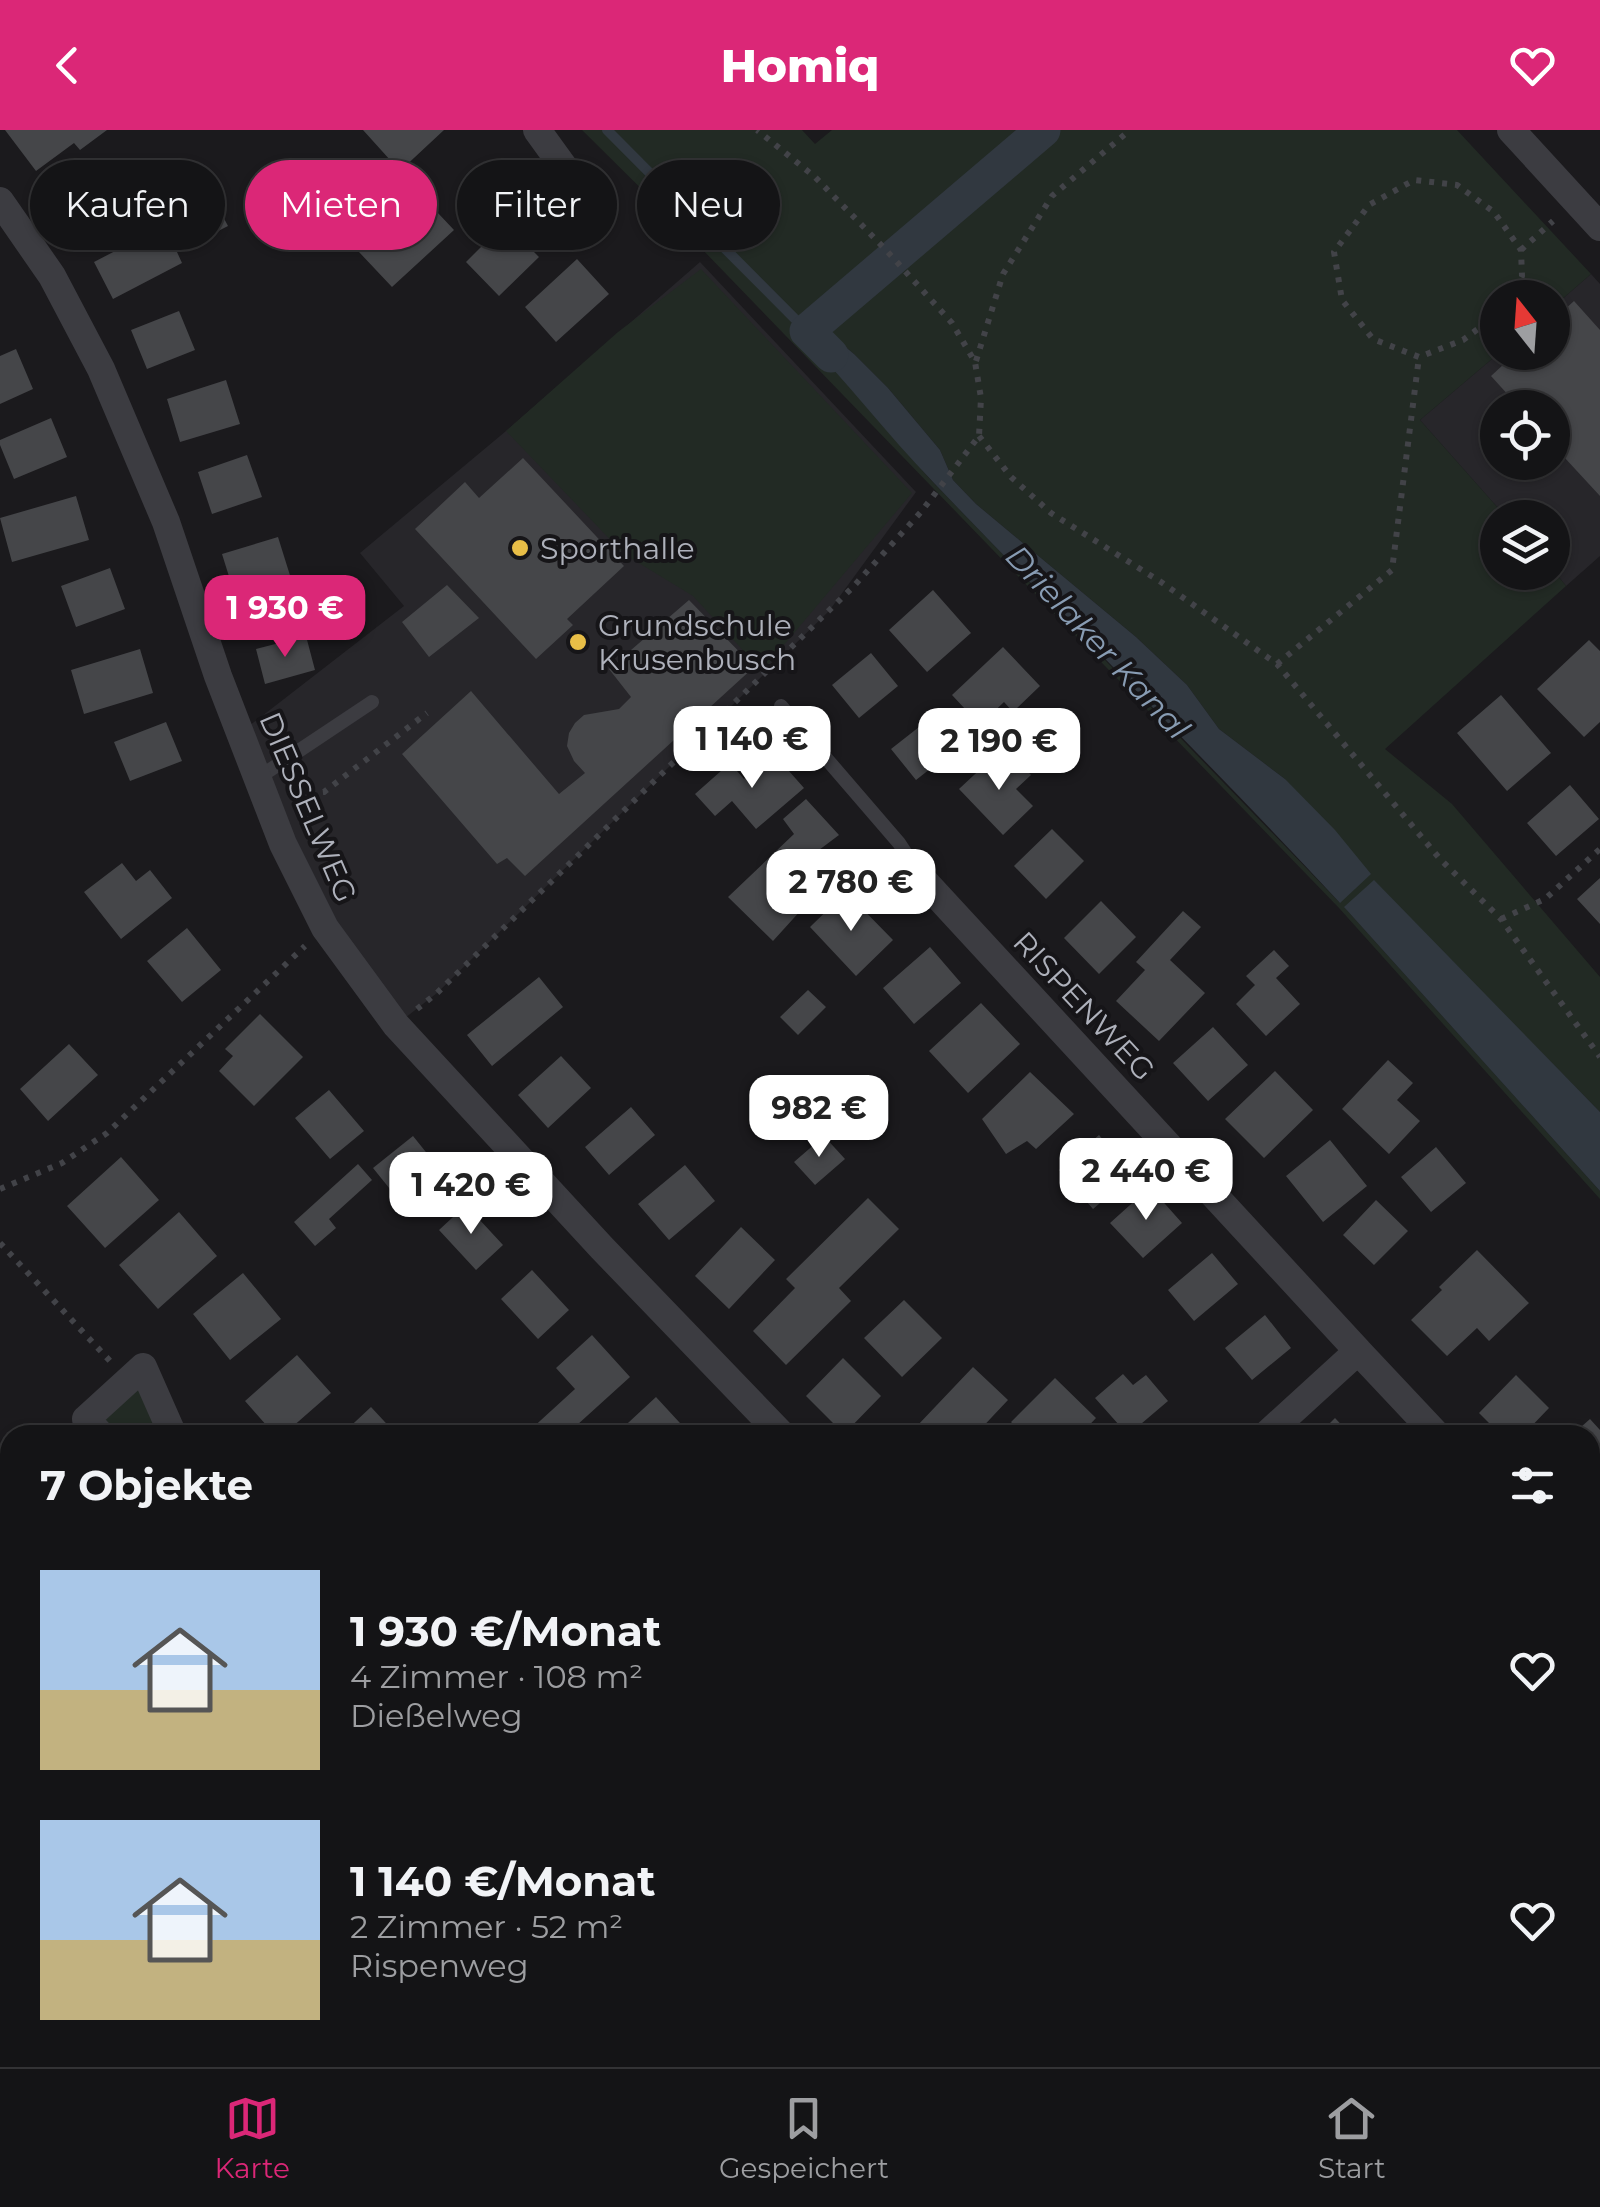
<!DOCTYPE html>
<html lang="de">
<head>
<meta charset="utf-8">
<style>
  body { margin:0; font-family:Montserrat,sans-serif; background:#212123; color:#f1f3f6; height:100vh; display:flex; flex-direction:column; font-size:38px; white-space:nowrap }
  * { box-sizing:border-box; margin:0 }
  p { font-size:32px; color:#9d9ea1 }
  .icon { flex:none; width:55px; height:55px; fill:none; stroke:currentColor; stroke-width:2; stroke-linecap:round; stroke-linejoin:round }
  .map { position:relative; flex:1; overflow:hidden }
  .side { position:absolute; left:0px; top:1295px; width:1600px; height:642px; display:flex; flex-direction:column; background:#141416; border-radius:30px 30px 0 0; box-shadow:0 2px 8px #0004,0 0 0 2px #333335 }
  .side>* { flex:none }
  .top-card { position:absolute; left:30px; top:30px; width:1000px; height:90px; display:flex; gap:20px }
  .needle { width:65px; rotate:343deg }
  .buttons { position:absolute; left:1480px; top:150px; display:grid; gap:20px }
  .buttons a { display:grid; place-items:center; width:90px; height:90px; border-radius:50%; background:#141416; box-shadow:0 2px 8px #0004,0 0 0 2px #333335; font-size:50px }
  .price { position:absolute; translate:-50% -85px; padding:0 22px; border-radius:20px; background:#fff; color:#222; font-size:32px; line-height:65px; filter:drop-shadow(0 2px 5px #0008) }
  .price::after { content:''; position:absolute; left:50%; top:60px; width:30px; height:22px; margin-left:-15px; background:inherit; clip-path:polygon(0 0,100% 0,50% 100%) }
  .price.on { background:#db2777; color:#fff }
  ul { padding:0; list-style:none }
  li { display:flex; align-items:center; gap:30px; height:250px; padding:0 40px }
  li span { display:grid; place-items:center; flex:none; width:280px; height:200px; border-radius:0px; color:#555 }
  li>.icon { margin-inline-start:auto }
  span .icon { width:120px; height:120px; fill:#fffc; stroke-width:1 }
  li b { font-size:42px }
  h2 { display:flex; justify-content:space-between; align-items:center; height:120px; padding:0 40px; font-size:42px }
  .pill { padding:0 35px; border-radius:45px; background:#141416; box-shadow:0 2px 8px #0004,0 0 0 2px #333335; font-size:35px; line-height:90px }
  .pill.on { background:#db2777; color:#fff }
  header { display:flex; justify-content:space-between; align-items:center; height:130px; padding:0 40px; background:#db2777; color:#fff; font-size:45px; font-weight:800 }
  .menu { display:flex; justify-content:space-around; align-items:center; height:140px; border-top:2px solid #333335; background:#141416; font-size:28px; color:#9d9ea1 }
  .menu a { display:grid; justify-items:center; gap:5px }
  .menu .on { color:#db2777 }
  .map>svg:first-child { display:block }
</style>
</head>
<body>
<header><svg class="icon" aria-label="back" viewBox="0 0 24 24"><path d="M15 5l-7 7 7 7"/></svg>Homiq<svg class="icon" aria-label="heart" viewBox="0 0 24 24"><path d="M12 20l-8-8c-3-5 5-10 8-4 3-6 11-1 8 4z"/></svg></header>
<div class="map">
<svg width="1600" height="1937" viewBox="0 0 1600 1937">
  <rect width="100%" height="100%" fill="#1b1a1d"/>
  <path fill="#27262a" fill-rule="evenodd" d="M700,132l216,230 -87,119 -392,382 -41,32 -71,-97 -85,-195 164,-127 -44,-53 146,-122z
    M1591,144l9,10v272l-34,30 -13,-16 -1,-52 -46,-1 -86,-97 79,-67 53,-1 1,-45zM1498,278h54v54h-54z"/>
  <path fill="#222a24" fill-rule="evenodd" d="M582,0h220l13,14 17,-14h625l134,144 -38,33 -1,-9h-54l1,55 -79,67 86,97 -8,1v54h54l1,-2 13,16 -181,163 67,55 148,173v135l-65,-66 -190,-138 255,283v8l-261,-291 -640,-662zM813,190l41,34 34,34 52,62 13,30 23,24 160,133 51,48 32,44 66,50 55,124 -412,-426 -91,-105 -36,-37z
    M701,139l211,224 -150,178 -69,-75 -69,-42 -118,-123 112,-99z
    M143,1237l30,68h-72l-15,-16z"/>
  <path fill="#313840" d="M813,190l41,34 34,34 52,62 13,30 23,24 160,133 51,48 32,44 66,50 50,51 36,44 -31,29c-133,-143 -272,-280 -407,-421 -46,-48 -86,-100 -132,-148z
    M1374,750l226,232v79l-256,-284z"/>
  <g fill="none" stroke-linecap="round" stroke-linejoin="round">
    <path stroke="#313840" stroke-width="10" d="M607,0l200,201"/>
    <path stroke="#313840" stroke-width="35" d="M831,225l-24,-24 236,-201"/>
  </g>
  <path fill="#454649" d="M5,0h102l-27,20 -6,-7 -38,28z
    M363,0h81l-44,41z
    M122,30l17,28 -28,17 3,4 -43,26 -23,-37 44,-27 4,5z
    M210,62l18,34 -51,26 5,11 -69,36 -19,-37 50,-26 3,6 18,-9 -7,-14z
    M421,65l33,35 -62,57 -33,-35z
    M505,93l34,34 -40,39 -33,-34z
    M577,129l32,35 -53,48 -31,-35z
    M1574,171l26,29v166l-48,-52v-36h-32l-29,-32 26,-24h35v-31z
    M179,181l16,39 -48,19 -16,-39z
    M16,219l17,40 -33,15v-48z
    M226,250l14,44 -60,18 -13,-43z
    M51,288l16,39 -53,22 -14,-34v-5z
    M247,325l15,42 -50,17 -14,-42z
    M523,328l101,108 -57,53 6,6 -37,34 -121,-130 50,-47 14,16z
    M76,366l13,44 -77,22 -12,-44z
    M278,407l15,48 -56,17 -15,-48z
    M110,438l15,41 -49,18 -15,-41z
    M447,455l32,33 -50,39 -27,-35z
    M933,460l38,43 -44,39 -38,-42z
    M689,470l65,67 -229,209 -18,-18 -10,6 -95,-110 69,-63 88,103 26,-21 -11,-12 -7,-15 2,-13 6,-10 9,-8 35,-6 12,-12 -22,-28z
    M306,506l9,34 -50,14 -9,-35z
    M1589,510l11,11v71l-16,15 -47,-48z
    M1003,517l37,39 -27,26 -9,-10 -24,23 -28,-30z
    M140,519l13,44 -69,21 -13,-44z
    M871,523l27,33 -39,32 -27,-33z
    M1501,565l50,58 -44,38 -50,-58z
    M933,586l25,31 -42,33 -25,-31z
    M166,592l16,39 -52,20 -16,-39z
    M773,623l31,35 -48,41 -24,-28 -17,15 -20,-22 35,-31 14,16z
    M1013,626l18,19 -15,14 17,17 -30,29 -44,-46 30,-28 8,9z
    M1570,655l29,34 -43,37 -29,-33z
    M806,669l33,36 -40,30 23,22 -49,54 -45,-44 66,-63 -11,-15z
    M1052,699l32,32 -38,38 -32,-33z
    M122,733l14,18 14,-11 22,28 -51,41 -37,-47z
    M1600,748v46l-23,-25z
    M846,762l47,48 -37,36 -46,-49z
    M1101,771l35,36 -37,37 -35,-36z
    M1183,781l18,16 -31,33 35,33 -46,48 -43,-40 29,-31 -9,-8z
    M187,798l34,42 -39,32 -35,-41z
    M930,817l31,36 -47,41 -31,-36z
    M1274,820l15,16 -13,12 24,26 -34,32 -30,-32 19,-19 -9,-9z
    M539,847l24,30 -71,59 -25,-31z
    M808,860l18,17 -28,28 -18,-18z
    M981,873l39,41 -52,49 -39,-42z
    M260,884l43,43 -49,49 -35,-35 14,-15 -8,-7z
    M1213,897l35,38 -40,36 -35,-38z
    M69,914l29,31 -50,46 -28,-32z
    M561,926l30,32 -43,40 -30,-33z
    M1388,930l25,23 -16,17 23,21 -31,33 -47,-45z
    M1275,941l38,39 -49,48 -39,-39z
    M1030,942l44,42 -38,35 -9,-8 -21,13 -24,-35z
    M329,960l35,41 -34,28 -35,-41z
    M631,977l24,28 -46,40 -24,-28z
    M1099,1005l34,40 -40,34 -34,-39z
    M413,1006l33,41 -40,32 -33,-41z
    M824,1006l21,23 -30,26 -21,-23z
    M1330,1010l37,46 -44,36 -37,-46z
    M1436,1017l30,36 -35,29 -30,-35z
    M121,1027l38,43 -54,48 -38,-42z
    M358,1034l14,16 -43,39 7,9 -21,18 -21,-24z
    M685,1035l30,36 -46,39 -31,-36z
    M1150,1057l32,36 -39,35 -33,-35z
    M868,1068l31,31 -60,59 12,13 -65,64 -33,-34 42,-43 -9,-9z
    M1376,1070l32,31 -34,34 -31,-30z
    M466,1075l37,40 -27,25 -37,-40z
    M179,1082l38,44 -59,53 -39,-44z
    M741,1097l34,33 -46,49 -34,-33z
    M1477,1120l52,53 -40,38 -12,-13 -30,28 -36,-36 31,-30 -3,-3z
    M1212,1123l26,31 -44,37 -26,-31z
    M532,1140l37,40 -31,29 -37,-40z
    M243,1143l38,46 -51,41 -37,-46z
    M904,1170l38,38 -40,39 -38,-39z
    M1265,1185l26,33 -39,32 -27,-32z
    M592,1205l38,42 -64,58h-34l-3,-4 46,-42 -19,-21z
    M297,1225l34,38 -48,42h-8l-30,-34z
    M843,1228l38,38 -37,38 -38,-38z
    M973,1237l35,33 -33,35h-48l-10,-9z
    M1123,1244l10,11 13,-10 22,26 -40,34 -33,-37z
    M1516,1245l33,33 -26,27h-22l-22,-22z
    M1055,1248l41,40 -16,17h-56l-13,-13z
    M656,1267l35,38h-76z
    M371,1277l26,28h-56z
    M1335,1288l16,17h-33z
    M1590,1289l10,11v33l-10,9v-37h-18z
    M10,1367v31l-10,-12v-11z
    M0,1444l10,11v4l-10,9z
    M1590,1536l10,11v51l-10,9z
    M10,1770v47l-10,-12v-27z
    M1600,1889v48h-49l9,-9h30v-30z
    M2,1915l8,9v4h3l8,9h-21v-21z
    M83,1928h24l-10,9h-6z
    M351,1928h9l8,9h-27z
    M395,1928h55l-10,9h-35z
    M1118,1928h124l-9,9h-113l-5,-6z"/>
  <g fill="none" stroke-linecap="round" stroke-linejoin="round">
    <path stroke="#424348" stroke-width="6" stroke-dasharray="5 8" stroke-linecap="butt" d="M1521,120l32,-29
      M1498,184l-35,26 -44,17 -46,-18 -31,-39 -8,-48 35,-47 45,-25 43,5 37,27 27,38 1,26 -12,22
      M976,231l27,-87 49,-78 78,-66
      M979,306l32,41 40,36 110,69 116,82 163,195 61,60 99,138
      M1277,534l115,-94 27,-213
      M297,665l27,-3 103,-79
      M1501,789l44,-20 55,-50
      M417,879l20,-16 415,-405 69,-76 58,-76 2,-38 -6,-36 -23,-39 -66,-73 -71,-73 -58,-47
      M0,1059l62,-26 45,-30 198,-187
      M0,1113l110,118"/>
    <path stroke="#3c3c41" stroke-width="14" d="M781,576l118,137 25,38
      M258,648l114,-76"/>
    <path stroke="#3c3c41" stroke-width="28" d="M537,0l39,54
      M1511,0l89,97
      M0,71l52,75 49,93 65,153 52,154 65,168 42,84 71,97 206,223 180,187
      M924,751l434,470
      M101,1305l-15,-16 57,-52 30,68
      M1266,1305l92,-84 79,84
      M1590,1467l10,11
      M0,1608l10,-9
      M1436,1928l9,9
      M245,1937l10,-9"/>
  </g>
  <g fill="#e8be47" stroke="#161518" stroke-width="4">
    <circle cx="520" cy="418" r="10"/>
    <circle cx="578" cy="512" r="10"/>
  </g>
  <g text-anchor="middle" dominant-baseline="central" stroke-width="8" stroke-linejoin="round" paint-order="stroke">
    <g font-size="30" fill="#aeb1bb" stroke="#161518" text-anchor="start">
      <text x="540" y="418">Sporthalle</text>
      <text x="598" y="495">Grundschule<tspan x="598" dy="34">Krusenbusch</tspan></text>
    </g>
    <g font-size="30" fill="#aeb1bb" stroke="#161518">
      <text transform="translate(308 677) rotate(67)">DIESSELWEG</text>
      <text transform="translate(1084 876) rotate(47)">RISPENWEG</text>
    </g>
    <g font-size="32" font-style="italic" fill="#889cb3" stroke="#161518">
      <text transform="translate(1098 512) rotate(47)">Drielaker Kanal</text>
    </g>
  </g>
</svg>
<div class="buttons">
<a><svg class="needle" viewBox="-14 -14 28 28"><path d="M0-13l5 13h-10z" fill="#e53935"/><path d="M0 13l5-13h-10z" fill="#9d9ea1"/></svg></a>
<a><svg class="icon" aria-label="locate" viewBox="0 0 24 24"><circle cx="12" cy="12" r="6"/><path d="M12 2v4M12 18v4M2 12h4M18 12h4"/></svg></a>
<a><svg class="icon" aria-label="layers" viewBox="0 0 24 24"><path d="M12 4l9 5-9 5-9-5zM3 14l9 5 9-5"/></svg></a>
</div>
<b class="price on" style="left:285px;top:530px">1 930 €</b>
<b class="price" style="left:752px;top:661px">1 140 €</b>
<b class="price" style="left:999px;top:663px">2 190 €</b>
<b class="price" style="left:851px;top:804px">2 780 €</b>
<b class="price" style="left:819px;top:1030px">982 €</b>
<b class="price" style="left:1146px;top:1093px">2 440 €</b>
<b class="price" style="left:471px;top:1107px">1 420 €</b>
<div class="top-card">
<a class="pill">Kaufen</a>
<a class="pill on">Mieten</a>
<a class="pill">Filter</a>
<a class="pill">Neu</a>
</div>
<section class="side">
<h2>7 Objekte<svg class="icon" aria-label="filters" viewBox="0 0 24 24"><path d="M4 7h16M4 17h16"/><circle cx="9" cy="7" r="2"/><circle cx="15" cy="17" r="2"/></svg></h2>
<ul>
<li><span style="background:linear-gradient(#a9c7e8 60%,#c2b280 0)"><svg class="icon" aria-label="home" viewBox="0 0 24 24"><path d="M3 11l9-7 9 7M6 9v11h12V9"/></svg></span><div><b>1 930 €/Monat</b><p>4 Zimmer · 108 m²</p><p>Dießelweg</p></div><svg class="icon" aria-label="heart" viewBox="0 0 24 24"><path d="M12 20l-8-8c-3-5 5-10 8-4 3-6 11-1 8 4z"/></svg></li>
<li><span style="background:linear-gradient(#a9c7e8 60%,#c2b280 0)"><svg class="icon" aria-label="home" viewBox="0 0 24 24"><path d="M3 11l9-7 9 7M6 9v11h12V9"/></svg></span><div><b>1 140 €/Monat</b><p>2 Zimmer · 52 m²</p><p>Rispenweg</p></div><svg class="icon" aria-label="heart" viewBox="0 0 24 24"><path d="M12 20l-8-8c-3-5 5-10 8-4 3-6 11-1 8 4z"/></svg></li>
</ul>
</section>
</div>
<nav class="menu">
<a class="on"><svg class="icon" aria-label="map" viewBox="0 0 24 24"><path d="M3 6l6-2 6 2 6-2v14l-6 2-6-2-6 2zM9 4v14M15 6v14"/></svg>Karte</a>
<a><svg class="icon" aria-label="saved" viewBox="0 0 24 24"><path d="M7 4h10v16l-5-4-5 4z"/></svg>Gespeichert</a>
<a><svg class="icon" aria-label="home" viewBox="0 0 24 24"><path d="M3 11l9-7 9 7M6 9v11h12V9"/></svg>Start</a>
</nav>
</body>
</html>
